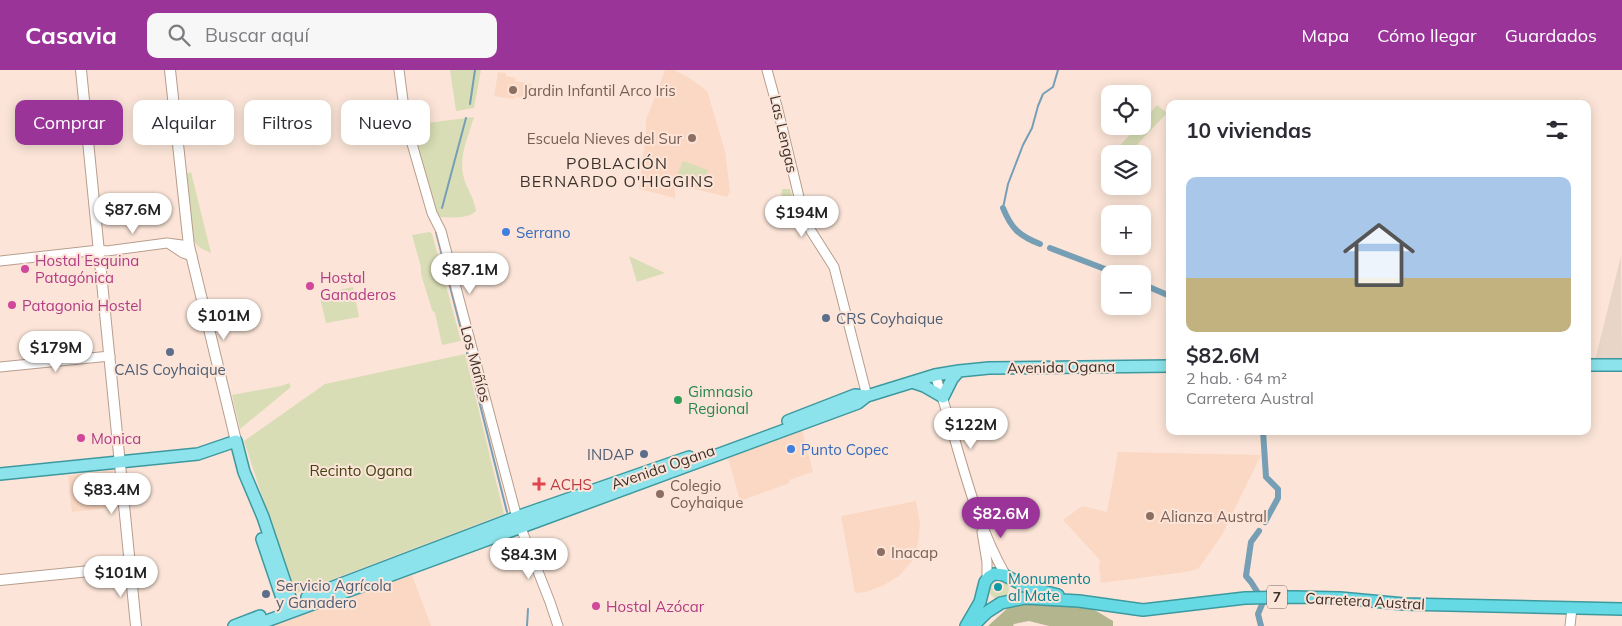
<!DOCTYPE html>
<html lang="es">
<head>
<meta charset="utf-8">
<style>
  body { margin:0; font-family:Mulish,sans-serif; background:#f7f7f7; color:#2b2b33; height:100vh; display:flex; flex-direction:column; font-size:19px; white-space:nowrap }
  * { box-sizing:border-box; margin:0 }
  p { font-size:16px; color:#7c7c81 }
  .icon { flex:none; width:28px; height:28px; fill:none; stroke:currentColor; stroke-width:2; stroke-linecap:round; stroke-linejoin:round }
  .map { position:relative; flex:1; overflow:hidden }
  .panel { position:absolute; left:1166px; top:30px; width:425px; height:335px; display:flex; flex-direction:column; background:#fff; border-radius:10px; box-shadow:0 2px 12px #0003 }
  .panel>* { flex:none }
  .hud { position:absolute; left:15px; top:30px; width:475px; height:45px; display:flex; gap:10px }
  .controls { position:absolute; left:1101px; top:15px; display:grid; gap:10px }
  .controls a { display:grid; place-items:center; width:50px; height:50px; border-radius:10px; background:#fff; box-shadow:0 2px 12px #0003; font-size:25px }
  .price { position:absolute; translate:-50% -42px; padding:0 11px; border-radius:18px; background:#fff; color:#222; font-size:16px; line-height:32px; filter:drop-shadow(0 1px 2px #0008) }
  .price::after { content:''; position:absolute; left:50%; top:30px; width:15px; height:11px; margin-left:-8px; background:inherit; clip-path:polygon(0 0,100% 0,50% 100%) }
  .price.current { background:#9b3499; color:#fff }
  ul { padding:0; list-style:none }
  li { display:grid; align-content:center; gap:10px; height:265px; padding:0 20px }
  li+li { border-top:1px solid #e1e1e2 }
  li span { display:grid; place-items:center; height:155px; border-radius:10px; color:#555 }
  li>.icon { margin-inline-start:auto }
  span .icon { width:90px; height:90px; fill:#fffc; stroke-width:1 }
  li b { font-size:21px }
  h2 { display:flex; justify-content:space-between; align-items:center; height:60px; padding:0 20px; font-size:21px }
  .pill { padding:0 18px; border-radius:10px; background:#fff; box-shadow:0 2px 12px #0003; font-size:18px; line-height:45px }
  .pill.current { background:#9b3499; color:#fff }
  header { display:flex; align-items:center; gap:30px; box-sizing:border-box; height:70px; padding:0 25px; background:#9b3499; color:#fff }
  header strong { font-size:24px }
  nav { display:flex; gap:28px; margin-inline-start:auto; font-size:18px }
  .search { width:350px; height:45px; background:#f7f7f7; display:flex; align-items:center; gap:12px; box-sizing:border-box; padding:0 18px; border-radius:10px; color:#7c7c81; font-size:19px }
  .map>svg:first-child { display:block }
</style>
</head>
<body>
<header>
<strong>Casavia</strong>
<div class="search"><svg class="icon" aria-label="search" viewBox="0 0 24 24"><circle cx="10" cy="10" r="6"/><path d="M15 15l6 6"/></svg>Buscar aquí</div>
<nav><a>Mapa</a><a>Cómo llegar</a><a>Guardados</a></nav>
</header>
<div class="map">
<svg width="1622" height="556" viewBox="0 0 1622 556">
  <rect width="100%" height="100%" fill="#fce5d8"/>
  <path fill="#fad8c3" d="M665,0h9l17,9 16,12 18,60 5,41 -3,5 -52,-13v14l-36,-9 7,-57v-12z
    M498,2l8,1v3l10,2 -1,3 17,3 -3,15 -14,-2 -1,2 -20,-3z
    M802,360l11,42 -24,8 1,3 -50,18 -12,-43z
    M1118,382l143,3 -39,80 -24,34 -13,3 -84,11 -2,-15 1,-8 -37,-40 19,-14 25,6z
    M113,400l4,37 -45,5 -4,-36z
    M916,431l4,23 -2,19 -5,17 -14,16 -17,10 -16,6 -11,1 -14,-77z
    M412,505l19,51h-159l11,-5z"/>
  <path fill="#e9d5c7" d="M1621,186l1,104h-27z"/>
  <path fill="#d9ddb5" d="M450,0h31l-7,38 -18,3z
    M1157,35l10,8 -39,41h-16l26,-28h4l1,-5z
    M474,47c-5,17 -15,39 -11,57 2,13 11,22 13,37 -9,9 -27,6 -39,6l-26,-92z
    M683,91l25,9 -6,18 -26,-10z
    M191,102l20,81c-6,-3 -13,-5 -17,-12l-8,-67z
    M782,119h8l10,33 -13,-3 -8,-4z
    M430,162l2,2 29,107 -19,4 -7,-32 -3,-3 -11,-36v-7l-9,-32z
    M629,186l36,17 -28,9z
    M353,217l6,30 -33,6 -7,-29z
    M465,284l39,160 -210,80 -50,-153 81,-57z
    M289,313l2,4 -51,42 -8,-34 49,-9z
    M989 519a10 10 0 1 1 20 0a10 10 0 1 1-20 0Z"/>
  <path fill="#b2b58d" d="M1039,533l54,6 20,12v5h-64l-20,-5 -15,3 -1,2h-25l22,-20z"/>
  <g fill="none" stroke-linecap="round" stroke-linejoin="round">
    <path stroke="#769fb5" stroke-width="2" d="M470,34l5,-34
      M442,138l24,-90
      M1003,138l5,-24 15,-39 9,-17 6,-22 5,-12 10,-7 5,-17
      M436,162l27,105
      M467,283l40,159
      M527,556l1,-17"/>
    <path stroke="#769fb5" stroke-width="6" d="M1003,138c8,20 16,28 37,36
      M1050,178l68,26
      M1142,214l28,12
      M1263,361l3,46 12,12v9l-13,24
      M1258,523l-7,-11 -5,-6 5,-34 8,-11
      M1261,556l-3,-12 5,-12"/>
    <g stroke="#b79d8d" stroke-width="11">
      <path id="tertiary" d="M399,0l7,53 26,90 9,18 76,287 33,84 8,24
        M767,0l11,40 21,87 12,34 23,36 33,129
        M168,173l15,10 9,3
        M0,191l99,-11 8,1 60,-8 22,3
        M0,297l110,-11
        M935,305c23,67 36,140 71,201
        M982,462l5,30v18
        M1570,556l2,-18"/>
    </g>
    <g stroke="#b79d8d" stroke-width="12">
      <path id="secondary" d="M81,0l55,556
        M170,0l19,176 47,195
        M0,510l130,-13"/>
    </g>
    <g stroke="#3e999f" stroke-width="14">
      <path id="primary" d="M1588,295h34
        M912,312l12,4 19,11 9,-18 7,-8
        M788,351l67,-26 12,1
        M0,404l198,-20 38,-13 8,31 19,45 29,86
        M262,469l25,74
        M307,527l218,-83 164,-57
        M234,556l26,-10
        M253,556l605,-223 9,-7 68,-21 24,-4 30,-3 181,-2"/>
    </g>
    <g stroke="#3e999f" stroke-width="14">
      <path id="trunk" d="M966,556l14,-24 5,-20 4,-5 5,-3 10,1 23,12 31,8
        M973,556l14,-14 14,-9 24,-5 54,3 64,9 102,-12 48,-1 47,1 64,6 218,5"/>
    </g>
    <use href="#tertiary" stroke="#fff" stroke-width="9"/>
    <use href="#secondary" stroke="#fff" stroke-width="10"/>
    <use href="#primary" stroke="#8ce3eb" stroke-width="11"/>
    <use href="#trunk" stroke="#66dae4" stroke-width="11"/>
  </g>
  <g fill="#8d6e63" stroke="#fce5d8" stroke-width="2">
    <circle cx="513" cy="20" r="5"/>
    <circle cx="692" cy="68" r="5"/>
    <circle cx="660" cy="424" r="5"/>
    <circle cx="1150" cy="446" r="5"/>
    <circle cx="881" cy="482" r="5"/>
  </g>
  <g fill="#3f7fe0" stroke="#fce5d8" stroke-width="2">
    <circle cx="506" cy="162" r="5"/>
    <circle cx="791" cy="379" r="5"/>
  </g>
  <g fill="#d1479c" stroke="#fce5d8" stroke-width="2">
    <circle cx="25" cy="199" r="5"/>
    <circle cx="310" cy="216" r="5"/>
    <circle cx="12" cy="235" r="5"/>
    <circle cx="81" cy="368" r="5"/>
    <circle cx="596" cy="536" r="5"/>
  </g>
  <g fill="#5c6f8a" stroke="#fce5d8" stroke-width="2">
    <circle cx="826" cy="248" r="5"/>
    <circle cx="170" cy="282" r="5"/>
    <circle cx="644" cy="384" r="5"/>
    <circle cx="266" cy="524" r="5"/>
  </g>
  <circle fill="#2e9e5b" stroke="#fce5d8" stroke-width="2" cx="678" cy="330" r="5"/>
  <path fill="#e0444e" stroke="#fce5d8" stroke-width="2" d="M536.5 406.5h5v5h5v5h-5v5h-5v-5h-5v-5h5z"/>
  <circle fill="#0f9aa8" stroke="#fce5d8" stroke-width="2" cx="998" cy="517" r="5"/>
  <g text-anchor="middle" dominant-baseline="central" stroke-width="4" stroke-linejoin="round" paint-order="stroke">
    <rect fill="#fce5d8" stroke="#766860" stroke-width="1" x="1267" y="515.5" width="20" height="23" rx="4"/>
    <g font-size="14" font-weight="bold" fill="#3c322c">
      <text x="1277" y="527">7</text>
    </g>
    <g font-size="15" fill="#785e54" stroke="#fce5d8" text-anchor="start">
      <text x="523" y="20">Jardin Infantil Arco Iris</text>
      <text x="682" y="68" text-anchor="end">Escuela Nieves del Sur</text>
      <text x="670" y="415">Colegio<tspan x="670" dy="17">Coyhaique</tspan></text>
      <text x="1160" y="446">Alianza Austral</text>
      <text x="891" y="482">Inacap</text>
    </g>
    <g font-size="15" fill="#3c322c" stroke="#fce5d8">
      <text transform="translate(784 64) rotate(77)">Las Lengas</text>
      <text transform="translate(476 294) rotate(75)">Los Mañíos</text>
      <text transform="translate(1061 297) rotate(-1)">Avenida Ogana</text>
      <text transform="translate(663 397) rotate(-19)">Avenida Ogana</text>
      <text transform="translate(1365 531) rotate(3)">Carretera Austral</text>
    </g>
    <g font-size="15" fill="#366cbe" stroke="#fce5d8" text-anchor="start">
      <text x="516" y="162">Serrano</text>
      <text x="801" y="379">Punto Copec</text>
    </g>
    <g font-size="15" fill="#b23c85" stroke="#fce5d8" text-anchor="start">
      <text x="35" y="190">Hostal Esquina<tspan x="35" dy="17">Patagónica</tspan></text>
      <text x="320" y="207">Hostal<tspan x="320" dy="17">Ganaderos</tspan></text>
      <text x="22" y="235">Patagonia Hostel</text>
      <text x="91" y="368">Monica</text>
      <text x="606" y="536">Hostal Azócar</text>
    </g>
    <g font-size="15" fill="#4e5e75" stroke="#fce5d8" text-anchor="start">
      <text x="836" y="248">CRS Coyhaique</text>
      <text x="170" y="299" text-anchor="middle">CAIS Coyhaique</text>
      <text x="634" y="384" text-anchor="end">INDAP</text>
      <text x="276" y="515">Servicio Agrícola<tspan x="276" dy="17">y Ganadero</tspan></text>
    </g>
    <g font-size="15" fill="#27864d" stroke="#fce5d8" text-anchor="start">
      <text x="688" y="321">Gimnasio<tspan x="688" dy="17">Regional</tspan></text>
    </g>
    <g font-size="15" fill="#414313" stroke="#fce5d8">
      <text x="361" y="400">Recinto Ogana</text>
    </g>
    <g font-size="15" fill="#be3a42" stroke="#fce5d8" text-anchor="start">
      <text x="550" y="414">ACHS</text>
    </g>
    <g font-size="15" fill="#0d838f" stroke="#fce5d8" text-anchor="start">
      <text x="1008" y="508">Monumento<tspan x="1008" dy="17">al Mate</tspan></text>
    </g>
    <g font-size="16" letter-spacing="1" fill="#3c322c" stroke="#fce5d8">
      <text x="617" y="93">POBLACIÓN<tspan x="617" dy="18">BERNARDO O'HIGGINS</tspan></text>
    </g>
  </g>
</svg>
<div class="controls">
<a><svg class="icon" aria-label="locate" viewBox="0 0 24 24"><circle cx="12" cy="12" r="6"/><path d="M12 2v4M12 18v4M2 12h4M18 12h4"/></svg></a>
<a><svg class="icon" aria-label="layers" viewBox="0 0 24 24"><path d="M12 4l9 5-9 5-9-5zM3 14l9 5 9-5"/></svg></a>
<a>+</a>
<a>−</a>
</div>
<b class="price" style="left:133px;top:165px">$87.6M</b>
<b class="price" style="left:802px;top:168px">$194M</b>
<b class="price" style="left:470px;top:225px">$87.1M</b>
<b class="price" style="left:224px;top:271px">$101M</b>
<b class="price" style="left:56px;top:303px">$179M</b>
<b class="price" style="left:971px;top:380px">$122M</b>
<b class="price" style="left:112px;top:445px">$83.4M</b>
<b class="price current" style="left:1001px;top:469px">$82.6M</b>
<b class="price" style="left:529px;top:510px">$84.3M</b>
<b class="price" style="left:121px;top:528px">$101M</b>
<div class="hud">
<a class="pill current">Comprar</a>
<a class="pill">Alquilar</a>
<a class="pill">Filtros</a>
<a class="pill">Nuevo</a>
</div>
<section class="panel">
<h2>10 viviendas<svg class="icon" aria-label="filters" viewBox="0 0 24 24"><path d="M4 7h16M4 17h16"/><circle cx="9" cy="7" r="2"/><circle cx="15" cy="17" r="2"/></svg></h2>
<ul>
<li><span style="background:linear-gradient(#a9c7e8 65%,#c2b280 0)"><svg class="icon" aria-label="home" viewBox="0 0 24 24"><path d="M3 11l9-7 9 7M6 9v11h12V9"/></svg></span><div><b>$82.6M</b><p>2 hab. · 64 m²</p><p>Carretera Austral</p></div></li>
</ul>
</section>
</div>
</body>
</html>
